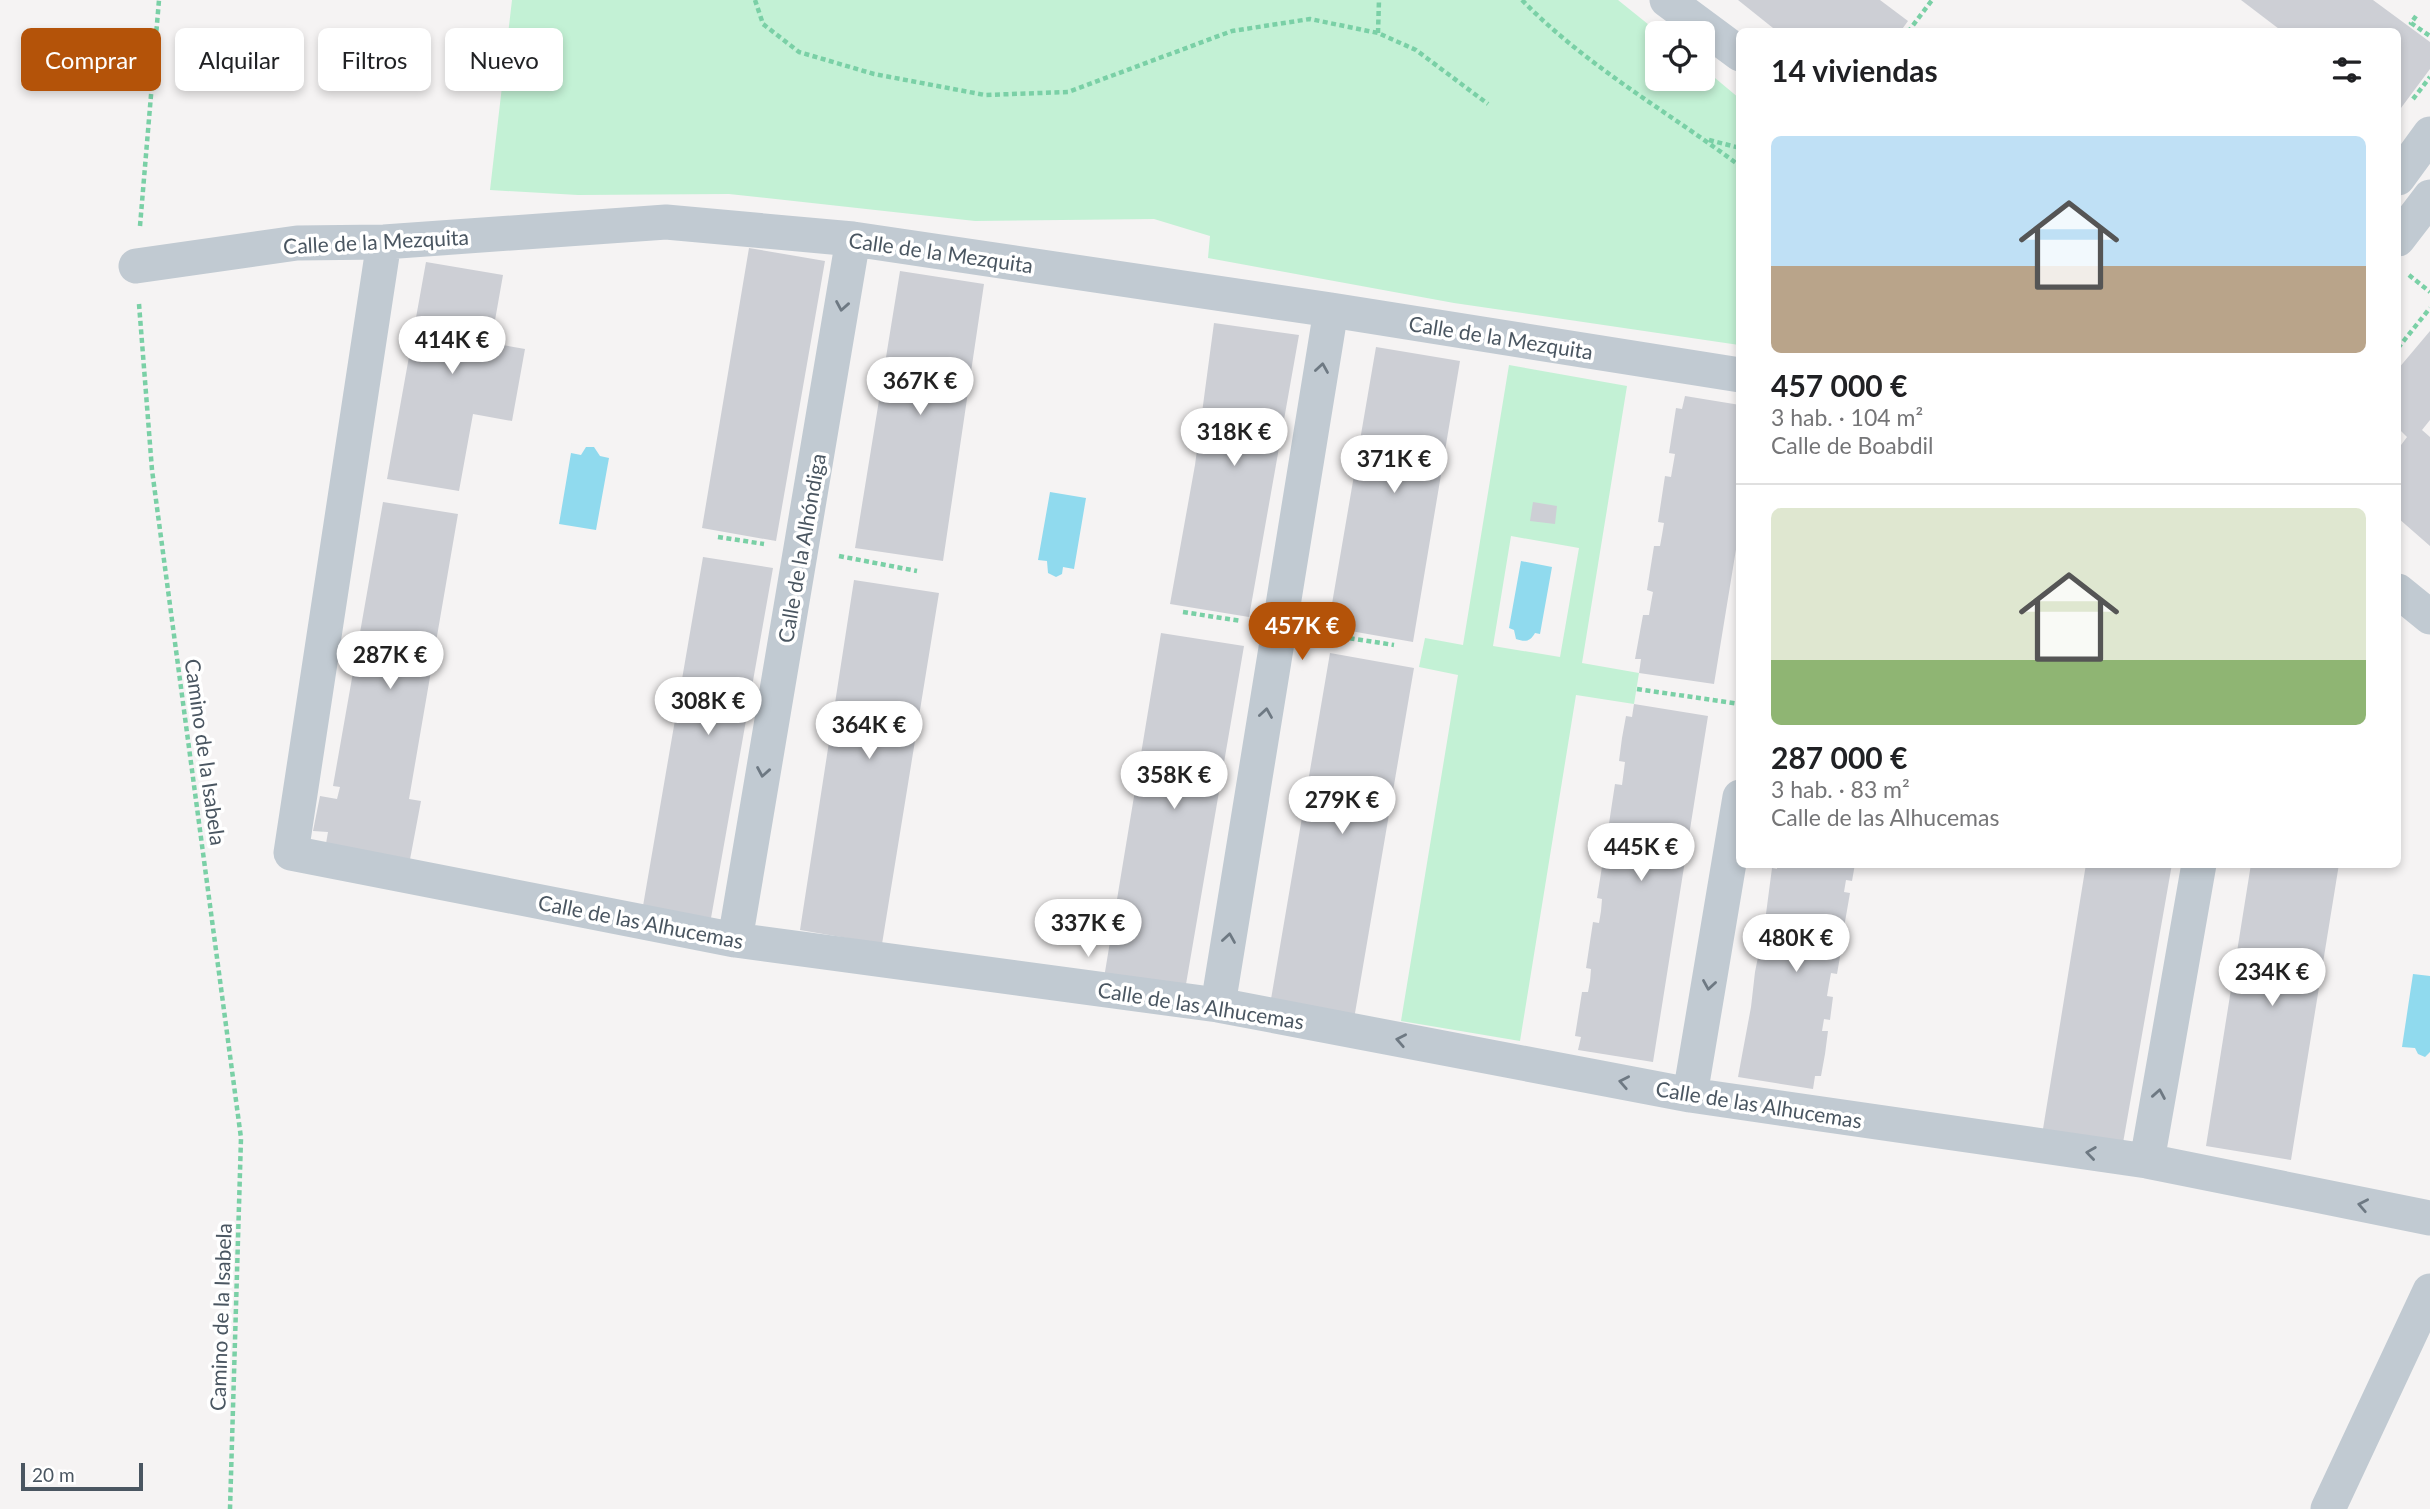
<!DOCTYPE html>
<html lang="es">
<head>
<meta charset="utf-8">
<style>
  body { margin:0; font-family:Lato,sans-serif; background:#f2f2f2; color:#202124; height:100vh; display:flex; flex-direction:column; font-size:26px; white-space:nowrap }
  * { box-sizing:border-box; margin:0 }
  p { font-size:23px; color:#757577 }
  .icon { flex:none; width:38px; height:38px; fill:none; stroke:currentColor; stroke-width:2; stroke-linecap:round; stroke-linejoin:round }
  .map { position:relative; flex:1; overflow:hidden }
  .drawer { position:absolute; left:1736px; top:28px; width:665px; height:840px; display:flex; flex-direction:column; background:#fff; border-radius:10px; box-shadow:0 4px 10px #0003 }
  .drawer>* { flex:none }
  .top-card { position:absolute; left:21px; top:28px; width:665px; height:63px; display:flex; gap:14px }
  .controls { position:absolute; left:1645px; top:21px; display:grid; gap:14px }
  .controls a { display:grid; place-items:center; width:70px; height:70px; border-radius:10px; background:#fff; box-shadow:0 4px 10px #0003; font-size:35px }
  .scale { position:absolute; left:21px; bottom:18px; width:122px; box-sizing:border-box; padding-left:7px; border:4px solid #4a5661; border-top:0; font-size:19px; line-height:24px; white-space:nowrap; color:#4a5661; -webkit-text-stroke:5px #fff; paint-order:stroke }
  .price { position:absolute; translate:-50% -60px; padding:0 16px; border-radius:24px; background:#fff; color:#222; font-size:23px; line-height:46px; filter:drop-shadow(0 2px 4px #0008) }
  .price::after { content:''; position:absolute; left:50%; top:42px; width:21px; height:16px; margin-left:-10px; background:inherit; clip-path:polygon(0 0,100% 0,50% 100%) }
  .price.active { background:#b45309; color:#fff }
  ul { padding:0; list-style:none }
  li { display:grid; align-content:center; gap:14px; height:371px; padding:0 35px }
  li+li { border-top:2px solid #e0e0e0 }
  li span { display:grid; place-items:center; height:217px; border-radius:10px; color:#555 }
  li>.icon { margin-inline-start:auto }
  span .icon { width:126px; height:126px; fill:#fffc; stroke-width:1 }
  li b { font-size:30px }
  h2 { display:flex; justify-content:space-between; align-items:center; height:84px; padding:0 35px; font-size:30px }
  .tag { padding:0 24px; border-radius:10px; background:#fff; box-shadow:0 4px 10px #0003; font-size:24px; line-height:63px }
  .tag.active { background:#b45309; color:#fff }
  .map>svg:first-child { display:block }
</style>
</head>
<body>
<div class="map">
<svg width="2430" height="1509" viewBox="0 0 2430 1509">
  <rect width="100%" height="100%" fill="#f5f3f3"/>
  <path fill="#c3f1d5" fill-rule="evenodd" d="M512,0h1106l41,33h-2v46h46v-11l36,30v247l-285,-42 -246,-45 2,-22 -56,-17 -179,2 -246,-27 -151,1 -88,-5z
    M1509,365l118,21 -45,277 57,10 -5,31 -58,-9 -56,346 -119,-20 57,-346 -39,-8 6,-29 38,7zM1511,536l68,12 -19,109 -67,-11z"/>
  <path fill="#90daee" d="M586,447h8l6,9 9,2 -13,72 -37,-6 12,-71 10,2z
    M1050,492l36,6 -12,71 -11,-2 -1,7 -6,3 -8,-4 -1,-12 -9,-1z
    M1521,561l31,6 -12,67 -5,-1c-5,9 -10,9 -19,6l-2,-9 -5,-2z
    M2413,974l17,2v76l-5,5 -7,-3 -3,-6 -13,-1z"/>
  <path fill="#cdcfd5" d="M1738,0h142l28,21 -8,11h-122z
    M2241,0h132l57,42v27l-32,43v-80h-115z
    M749,248l76,13 -49,280 -74,-13z
    M426,262l77,13 -12,68 34,6 -13,72 -39,-7 -14,77 -72,-12z
    M900,271l84,13 -41,277 -88,-13z
    M1214,323l85,12 -50,282 -79,-13 25,-139z
    M2430,331v89l-8,10 8,7v109l-32,-28v-69l9,-12 -9,-9v-59z
    M1376,347l84,14 -47,281 -85,-15z
    M1685,396l55,9v120l-26,159 -75,-11 2,-14h-6l8,-44h6l2,-12 2,-11 -6,-2 7,-44h6l2,-11 2,-12 -6,-1 7,-46 6,1 4,-23 -6,-1 7,-45 6,1z
    M383,502l75,12 -49,285 12,2 -13,69 -84,-15 4,-23 -15,-1 7,-35 17,3 3,-12 -7,-1z
    M1533,502l24,4 -2,18 -25,-3z
    M703,557l70,11 -62,350 -68,-12z
    M854,580l85,13 -57,351 -82,-14z
    M1161,633l83,13 -59,344 -81,-12z
    M1330,653l84,15 -60,351 -84,-14z
    M1634,704l74,12 -55,346 -75,-12 3,-13 -6,-1 7,-44h6l2,-11 1,-12 -5,-1 7,-46 6,1 2,-12 1,-12 -5,-1 7,-44 6,1 3,-24 -5,-1 7,-46 7,1 3,-23 -6,-1 3,-23 4,-22 6,1z
    M1777,864h78l-3,17 -6,-1 -2,12 6,1 -8,46 -5,-1 -3,12 7,1 -4,23 -6,-1 -2,11 -2,12 6,1 -3,23 -6,-1 -2,12h6l-3,23 -4,22h-6l-2,13 -75,-12 13,-70 4,-35 4,-20h2l11,-84 5,1z
    M2086,864h86l-49,279 -80,-14z
    M2251,864h88l-48,296 -85,-14z"/>
  <g fill="none" stroke-linecap="round" stroke-linejoin="round">
    <path stroke="#7ad0a6" stroke-width="4.5" stroke-dasharray="5 3.5" stroke-linecap="butt" d="M755,0l8,24 36,28 75,22 111,21 83,-3 164,-61 78,-12 68,14 38,17 72,54
      M1522,0c64,66 145,111 218,166
      M2416,16l-5,7 19,13
      M1908,32l24,-32
      M1378,33l1,-33
      M2413,99l17,-22
      M1709,140l31,8
      M140,226l19,-226
      M2409,275l21,17
      M139,304l13,166 89,668 -11,371
      M2398,348l32,-40
      M718,537l46,7
      M839,556l78,15
      M1183,612l58,9
      M1316,633l78,12
      M1637,689l103,15"/>
    <path stroke="#c1cad2" stroke-width="35" d="M1667,0l73,54
      M2398,178l32,-44
      M2398,239l32,-42
      M384,242l-93,611 444,87 483,65 472,90 457,66 283,57
      M136,266l161,-23 87,-1 282,-20 187,17 478,71 409,65
      M2398,591l32,26
      M735,940l118,-701
      M1218,1005l113,-695
      M1690,1095l50,-298
      M2147,1161l52,-297
      M2328,1509l102,-218"/>
  </g>
  <defs><path id="oneway-chevron" d="M-2-3.5L2.5 0L-2 3.5" fill="none" stroke-width="1.6" stroke-linecap="round" stroke-linejoin="round" transform="scale(1.75)"/></defs>
  <g stroke="#6e7983">
    <use href="#oneway-chevron" transform="translate(842 306) rotate(100)"/>
    <use href="#oneway-chevron" transform="translate(1322 368) rotate(-81)"/>
    <use href="#oneway-chevron" transform="translate(1266 713) rotate(-81)"/>
    <use href="#oneway-chevron" transform="translate(763 772) rotate(100)"/>
    <use href="#oneway-chevron" transform="translate(1229 938) rotate(-81)"/>
    <use href="#oneway-chevron" transform="translate(1709 985) rotate(99)"/>
    <use href="#oneway-chevron" transform="translate(1401 1040) rotate(-169)"/>
    <use href="#oneway-chevron" transform="translate(1624 1082) rotate(-169)"/>
    <use href="#oneway-chevron" transform="translate(2159 1094) rotate(-80)"/>
    <use href="#oneway-chevron" transform="translate(2091 1153) rotate(-172)"/>
    <use href="#oneway-chevron" transform="translate(2363 1205) rotate(-169)"/>
  </g>
  <g text-anchor="middle" dominant-baseline="central" stroke-width="7" stroke-linejoin="round" paint-order="stroke">
    <g font-size="21" fill="#4a5661" stroke="#fff">
      <text transform="translate(376 241) rotate(-3)">Calle de la Mezquita</text>
      <text transform="translate(941 252) rotate(8)">Calle de la Mezquita</text>
      <text transform="translate(1501 337) rotate(9)">Calle de la Mezquita</text>
      <text transform="translate(801 548) rotate(-80)">Calle de la Alhóndiga</text>
      <text transform="translate(206 752) rotate(82)">Camino de la Isabela</text>
      <text transform="translate(641 921) rotate(11)">Calle de las Alhucemas</text>
      <text transform="translate(1201 1005) rotate(9)">Calle de las Alhucemas</text>
      <text transform="translate(1759 1104) rotate(9)">Calle de las Alhucemas</text>
      <text transform="translate(220 1317) rotate(-88)">Camino de la Isabela</text>
    </g>
  </g>
</svg>
<div class="controls">
<a><svg class="icon" aria-label="locate" viewBox="0 0 24 24"><circle cx="12" cy="12" r="6"/><path d="M12 2v4M12 18v4M2 12h4M18 12h4"/></svg></a>
</div>
<div class="scale">20 m</div>
<b class="price" style="left:452px;top:376px">414K €</b>
<b class="price" style="left:920px;top:417px">367K €</b>
<b class="price" style="left:1234px;top:468px">318K €</b>
<b class="price" style="left:1394px;top:495px">371K €</b>
<b class="price active" style="left:1302px;top:662px">457K €</b>
<b class="price" style="left:390px;top:691px">287K €</b>
<b class="price" style="left:708px;top:737px">308K €</b>
<b class="price" style="left:869px;top:761px">364K €</b>
<b class="price" style="left:1174px;top:811px">358K €</b>
<b class="price" style="left:1342px;top:836px">279K €</b>
<b class="price" style="left:1641px;top:883px">445K €</b>
<b class="price" style="left:1088px;top:959px">337K €</b>
<b class="price" style="left:1796px;top:974px">480K €</b>
<b class="price" style="left:2272px;top:1008px">234K €</b>
<div class="top-card">
<a class="tag active">Comprar</a>
<a class="tag">Alquilar</a>
<a class="tag">Filtros</a>
<a class="tag">Nuevo</a>
</div>
<section class="drawer">
<h2>14 viviendas<svg class="icon" aria-label="filters" viewBox="0 0 24 24"><path d="M4 7h16M4 17h16"/><circle cx="9" cy="7" r="2"/><circle cx="15" cy="17" r="2"/></svg></h2>
<ul>
<li><span style="background:linear-gradient(#bfe0f5 60%,#b9a48a 0)"><svg class="icon" aria-label="home" viewBox="0 0 24 24"><path d="M3 11l9-7 9 7M6 9v11h12V9"/></svg></span><div><b>457 000 €</b><p>3 hab. · 104 m²</p><p>Calle de Boabdil</p></div></li>
<li><span style="background:linear-gradient(#dfe7d0 70%,#8fb573 0)"><svg class="icon" aria-label="home" viewBox="0 0 24 24"><path d="M3 11l9-7 9 7M6 9v11h12V9"/></svg></span><div><b>287 000 €</b><p>3 hab. · 83 m²</p><p>Calle de las Alhucemas</p></div></li>
</ul>
</section>
</div>
</body>
</html>
